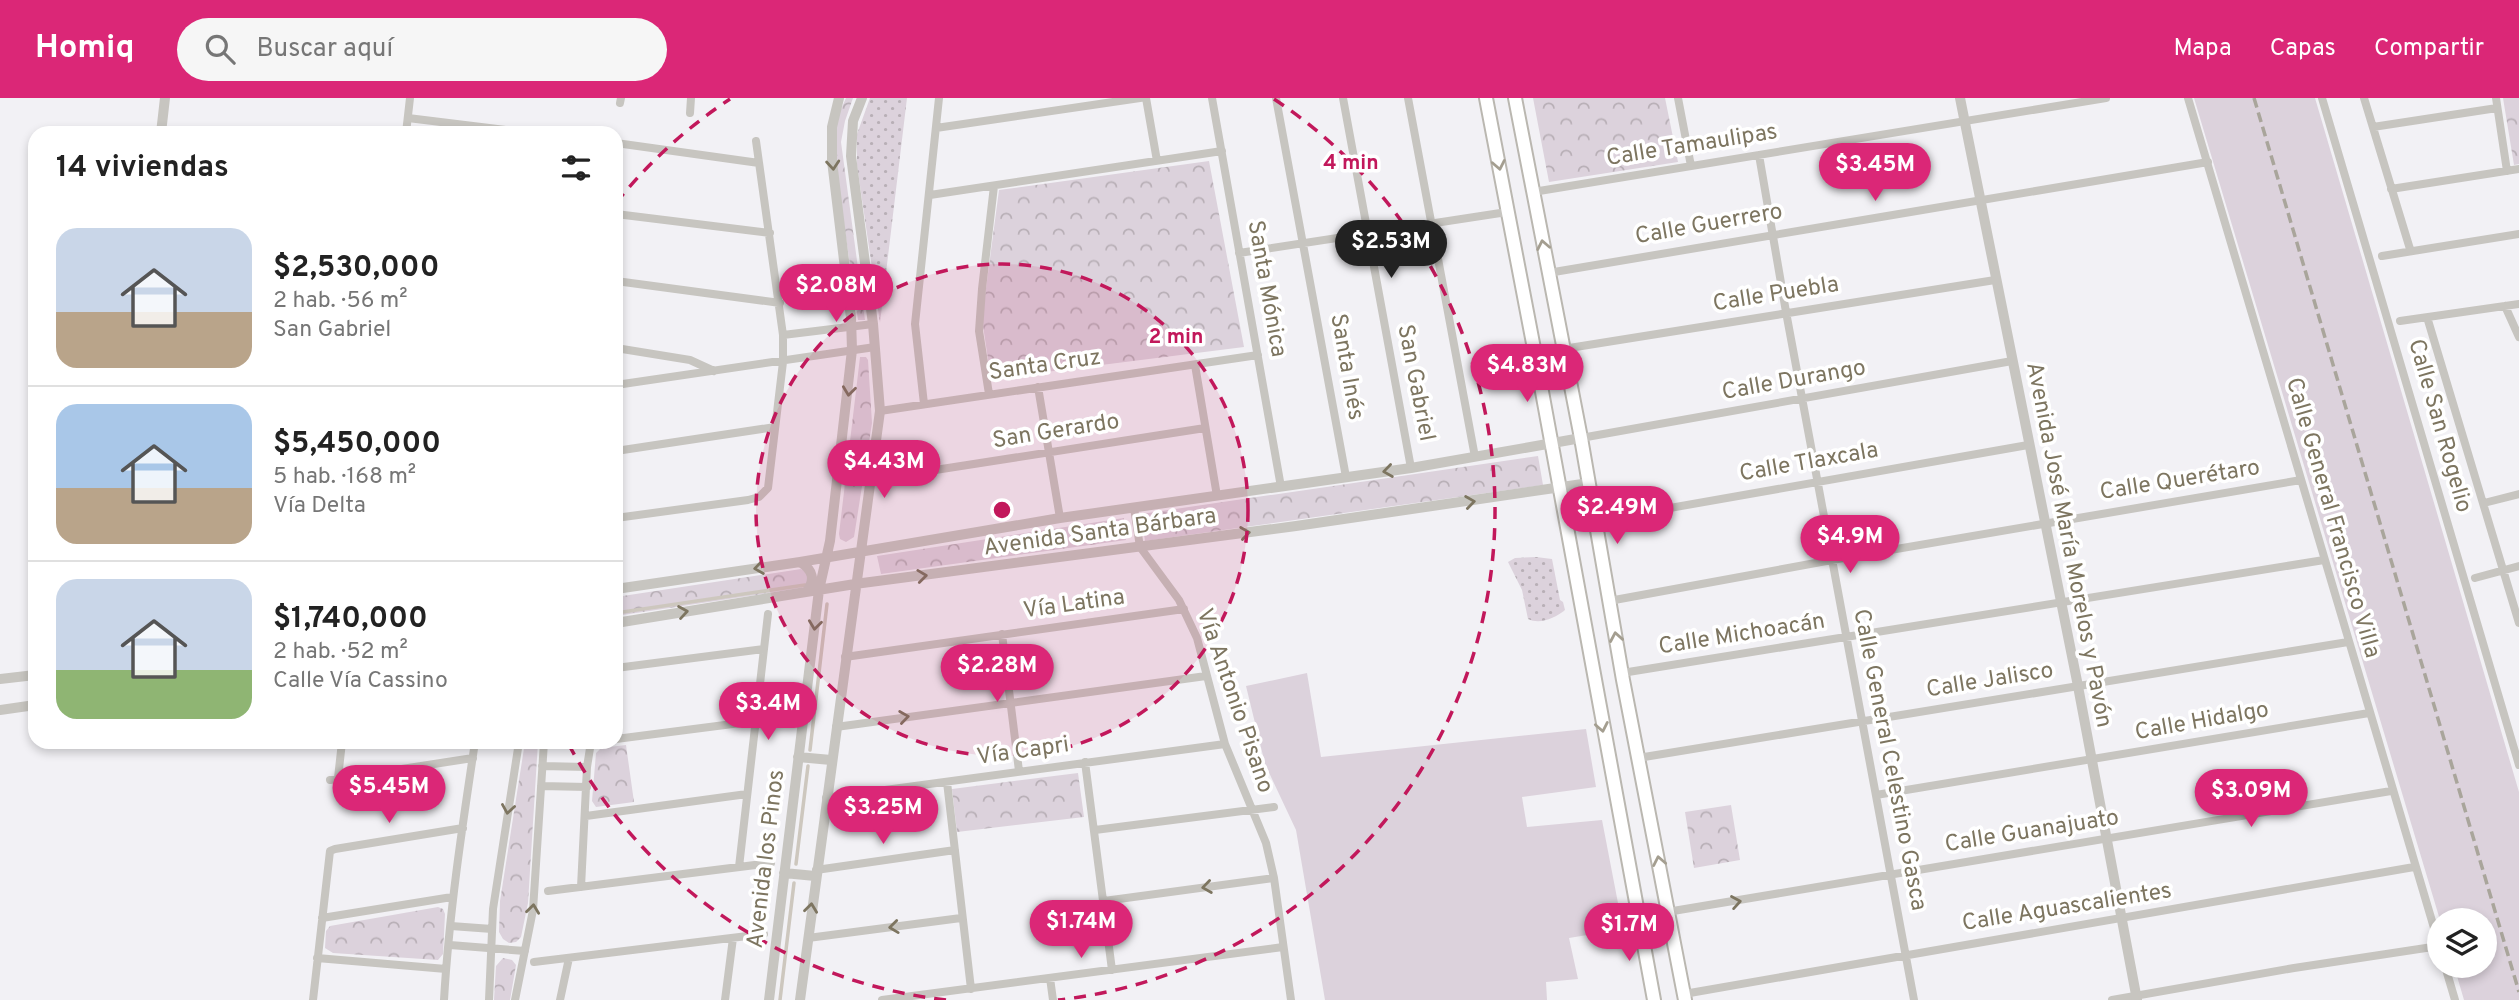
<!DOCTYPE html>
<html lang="es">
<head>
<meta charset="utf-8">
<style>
  body { margin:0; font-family:Overpass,sans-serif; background:#f6f6f6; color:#222; height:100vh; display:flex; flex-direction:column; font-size:26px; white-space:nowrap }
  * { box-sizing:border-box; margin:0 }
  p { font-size:23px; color:#767676 }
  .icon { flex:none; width:38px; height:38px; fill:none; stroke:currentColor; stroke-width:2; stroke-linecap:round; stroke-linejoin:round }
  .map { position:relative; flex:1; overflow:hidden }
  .side { position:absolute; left:28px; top:28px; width:595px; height:623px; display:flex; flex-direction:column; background:#fff; border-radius:21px; box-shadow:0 4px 10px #0003 }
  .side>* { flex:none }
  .fabs { position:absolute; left:2427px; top:810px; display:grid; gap:14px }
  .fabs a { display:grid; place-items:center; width:70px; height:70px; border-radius:50%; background:#fff; box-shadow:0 4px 10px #0003; font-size:35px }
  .price { position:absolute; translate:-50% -60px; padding:0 16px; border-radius:24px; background:#db2777; color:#fff; font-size:23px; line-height:46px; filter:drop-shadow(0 2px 4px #0008) }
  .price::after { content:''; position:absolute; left:50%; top:42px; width:21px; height:16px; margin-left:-10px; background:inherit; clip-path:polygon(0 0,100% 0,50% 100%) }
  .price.current { background:#222; color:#fff }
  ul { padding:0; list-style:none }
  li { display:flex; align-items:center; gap:21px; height:175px; padding:0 28px }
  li+li { border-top:2px solid #e0e0e0 }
  li span { display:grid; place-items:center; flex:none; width:196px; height:140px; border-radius:21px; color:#555 }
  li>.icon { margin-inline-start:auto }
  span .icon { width:84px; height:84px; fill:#fffc; stroke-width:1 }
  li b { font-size:30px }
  h2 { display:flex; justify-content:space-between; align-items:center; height:84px; padding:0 28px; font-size:30px }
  header { display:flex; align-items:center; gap:42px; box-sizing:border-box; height:98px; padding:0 35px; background:#db2777; color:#fff }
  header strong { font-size:33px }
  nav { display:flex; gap:38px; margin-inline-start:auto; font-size:24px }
  .search { width:490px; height:63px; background:#f6f6f6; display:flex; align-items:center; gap:18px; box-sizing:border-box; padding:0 24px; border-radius:38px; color:#767676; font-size:26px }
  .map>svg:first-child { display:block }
</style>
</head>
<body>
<header>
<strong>Homiq</strong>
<div class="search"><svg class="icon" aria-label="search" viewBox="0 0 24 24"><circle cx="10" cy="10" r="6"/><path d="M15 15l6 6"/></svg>Buscar aquí</div>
<nav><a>Mapa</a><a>Capas</a><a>Compartir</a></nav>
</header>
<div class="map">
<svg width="2519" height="902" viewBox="0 0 2519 902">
  <defs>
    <pattern id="park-crowns" width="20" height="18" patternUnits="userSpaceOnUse" patternTransform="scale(1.75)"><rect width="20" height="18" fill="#dcd2dc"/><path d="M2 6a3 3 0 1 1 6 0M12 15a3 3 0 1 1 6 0" fill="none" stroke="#b8afb6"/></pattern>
    <pattern id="garden-dots" width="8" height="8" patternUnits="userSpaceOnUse" patternTransform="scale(1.75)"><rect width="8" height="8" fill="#dcd2dc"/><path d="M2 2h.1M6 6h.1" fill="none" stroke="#b8afb6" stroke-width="1.8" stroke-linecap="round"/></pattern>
  </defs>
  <rect width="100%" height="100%" fill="#f2f1f5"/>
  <path fill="#dcd2dc" d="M2194,0h121l204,694v208h-55l-10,-34h31v-46h-45z
    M1307,575l14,84 265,-28 10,58 -74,10 5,30 75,-7 21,109 -54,9 9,41 -32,3 1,18h-222l-29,-170 -31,-66 -19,-78z"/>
  <path fill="url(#park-crowns)" d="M846,0h7l-8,23 -4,21 24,178h-7l-21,-144 -2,-37 3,-23z
    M1533,0h132l13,64 -129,20z
    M2503,0h16v66l-5,1z
    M1209,63l35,186 -253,32 -9,-60 17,-129z
    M860,259h6l2,3 4,63 -18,114 -8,5 -6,-3 -1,-5z
    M1538,358l5,29 -398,56 -4,-27z
    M1124,420l2,22 -245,34 -4,-18z
    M801,471l8,5 -2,12 -5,2 -186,28v-19z
    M525,644h13l-10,161 -7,34 -5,5 -7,1 -6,-4 -4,-7 1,-31z
    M626,647l8,57 -38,5 -4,-6 4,-48 5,-5z
    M1078,675l6,44 -127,15 -5,-43z
    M1731,707l9,55 -46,8 -9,-56z
    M438,809l5,2 2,5 -2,40 -5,6 -105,-7 -8,-5 1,-17 4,-5z
    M503,860l9,2 4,5 -6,35h-16l2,-34z"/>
  <path fill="url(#garden-dots)" d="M870,0h37l-27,225 -23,-158v-31z
    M1536,459l16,2 8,41 3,2 2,8c-10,8 -25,15 -37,9l-6,-29 -14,-28 7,-4z"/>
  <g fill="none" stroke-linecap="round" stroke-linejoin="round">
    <path stroke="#cdc7be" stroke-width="3.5" d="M616,515l189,-28
      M810,652l17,-146
      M796,766l12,-98
      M780,902l14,-117"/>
    <g stroke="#bab7b0" stroke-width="16">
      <path id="secondary" d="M1486,0l50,261 118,641
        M1515,0l66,340 42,242 62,320"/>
    </g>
    <path stroke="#c7c5c0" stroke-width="8" d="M1146,0l11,63
      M1212,0l69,389
      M1276,0l70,379
      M1343,0l68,370
      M1408,0l67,359
      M1678,0l13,68
      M2188,0l252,850
      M2322,0l197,667
      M2364,0l46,151
      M2496,0l11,73
      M620,5l1,-5
      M690,15l1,-15
      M408,20l123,15
      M2373,29l124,-19
      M936,30l204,-30
      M406,35l4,-35
      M616,45l143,20
      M1759,57l27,157 128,688
      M2391,91l128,-20
      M1533,94l573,-94
      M930,97l292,-44
      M616,116l154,19
      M1239,155l268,-41
      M2382,158l137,-22
      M1548,175c220,-39 440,-72 660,-111
      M616,183l164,22
      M2505,208l14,31
      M2427,219l92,306
      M2400,223l119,-17
      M783,237l90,-11
      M616,250l74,12 24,11
      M1563,251l432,-69
      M1195,267l22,131
      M616,287l259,-38
      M1038,289l22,131
      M989,296l-10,-63 3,-42 12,-103
      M924,306l-9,-80 24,-226
      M880,313l378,-56
      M1581,340l431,-77
      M616,353l159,-24
      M871,382l334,-52
      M2484,405l35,-9
      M1134,410l6,39 39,53 18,38 28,106 41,99 8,35 17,122
      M616,420l132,-18 11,-3 9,-9 15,-126v-27l-27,-194
      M1596,423l432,-76
      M2475,480l44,-12
      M1609,503l223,-41 469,-80
      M1002,536l17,137
      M845,559l339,-48
      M616,570l148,-19
      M1622,575l702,-113
      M836,629l370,-51
      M616,641l140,-18
      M1638,660l710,-116
      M1085,664l27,208
      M542,668l45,1
      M338,680l4,-36
      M330,682l143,-22
      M947,684l24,207
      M541,688l46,1
      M1876,697l493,-82
      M826,700l399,-54
      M586,718l161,-22
      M1095,732l179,-23
      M739,769l29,-253
      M816,772l139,-20
      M581,789l6,-120 4,-25
      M548,793l223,-28
      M1104,803l170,-23
      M1637,819l754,-126
      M322,820l130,-21
      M451,828l41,3
      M808,840l153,-20
      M450,847l75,6
      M317,860l129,11
      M534,864l230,-28
      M2445,868l10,34
      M1050,880l3,22
      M1684,896l730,-127
      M313,902l17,-149 5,-2 128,-21
      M444,902c5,-86 18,-172 31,-258
      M489,902l4,-91 26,-167
      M515,902l18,-90 11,-168
      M560,902l9,-42
      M725,902l8,-62
      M882,902l401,-53
      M2112,902l182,-32 145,-22"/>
    <path stroke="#c7c5c0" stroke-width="10" d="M1960,0l117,583 60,319
      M161,35l4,-35
      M800,464c13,8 16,18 6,30
      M616,491l184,-27 260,-44 351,-50 170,-30
      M616,525l239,-39 441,-58 293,-43
      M0,581l35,-4
      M0,612l35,-5
      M798,659l33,3
      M784,775l31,3
      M769,902l50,-410 11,-49 22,-191 -1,-32 -19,-157v-34l7,-29
      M800,902l80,-589 -7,-87 -22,-168 2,-35 9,-23"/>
    <use href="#secondary" stroke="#fff" stroke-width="12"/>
    <path stroke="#a9a59b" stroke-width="3.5" stroke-dasharray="10 5" stroke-linecap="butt" d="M2254,0l265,894"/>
  </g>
  <defs><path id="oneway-chevron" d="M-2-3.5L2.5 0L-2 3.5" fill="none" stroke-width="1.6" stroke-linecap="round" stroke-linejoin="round" transform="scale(1.75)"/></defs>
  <g stroke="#7d7560">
    <use href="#oneway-chevron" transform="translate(833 67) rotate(85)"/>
    <use href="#oneway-chevron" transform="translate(849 293) rotate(97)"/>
    <use href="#oneway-chevron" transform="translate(1388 373) rotate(172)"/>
    <use href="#oneway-chevron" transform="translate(1470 404) rotate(-8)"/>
    <use href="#oneway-chevron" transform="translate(1245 435) rotate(-8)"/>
    <use href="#oneway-chevron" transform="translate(759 470) rotate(172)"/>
    <use href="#oneway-chevron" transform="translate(922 478) rotate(-7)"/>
    <use href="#oneway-chevron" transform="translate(683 514) rotate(-9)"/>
    <use href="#oneway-chevron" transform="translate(815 527) rotate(97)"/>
    <use href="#oneway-chevron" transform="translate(904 619) rotate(-8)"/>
    <use href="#oneway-chevron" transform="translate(508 711) rotate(99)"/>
    <use href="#oneway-chevron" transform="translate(1207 789) rotate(172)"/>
    <use href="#oneway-chevron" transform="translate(1736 804) rotate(-10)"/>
    <use href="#oneway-chevron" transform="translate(811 810) rotate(-83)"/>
    <use href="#oneway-chevron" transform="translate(533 811) rotate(-83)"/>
    <use href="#oneway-chevron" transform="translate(894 829) rotate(173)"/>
  </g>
  <g stroke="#a49e90">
    <use href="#oneway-chevron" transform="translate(1499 67) rotate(79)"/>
    <use href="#oneway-chevron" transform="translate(1543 147) rotate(-101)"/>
    <use href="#oneway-chevron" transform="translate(1616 539) rotate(-100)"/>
    <use href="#oneway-chevron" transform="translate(1602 629) rotate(79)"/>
    <use href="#oneway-chevron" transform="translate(1659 763) rotate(-101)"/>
  </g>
  <circle cx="1002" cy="412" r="246" fill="#c2185b" fill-opacity=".12"/>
  <g fill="none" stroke="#c2185b" stroke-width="3.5" stroke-dasharray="12 9">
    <circle cx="1002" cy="412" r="246"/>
    <path d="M946 902A493 493 0 0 1 569 647M616 105A493 493 0 0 1 730 1M1274 1A493 493 0 0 1 1058 902"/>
  </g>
  <g text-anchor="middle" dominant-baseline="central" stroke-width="7" stroke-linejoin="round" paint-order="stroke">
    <g font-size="23" fill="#7d7560" stroke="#fff">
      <text transform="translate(1692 48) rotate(-9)">Calle Tamaulipas</text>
      <text transform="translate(1709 127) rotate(-10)">Calle Guerrero</text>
      <text transform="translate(1266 191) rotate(80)">Santa Mónica</text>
      <text transform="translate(1776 197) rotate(-9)">Calle Puebla</text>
      <text transform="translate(1045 268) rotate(-8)">Santa Cruz</text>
      <text transform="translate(1346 269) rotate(80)">Santa Inés</text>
      <text transform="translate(1794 283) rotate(-10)">Calle Durango</text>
      <text transform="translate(1415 285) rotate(79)">San Gabriel</text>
      <text transform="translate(2439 328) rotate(74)">Calle San Rogelio</text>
      <text transform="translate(1056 334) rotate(-9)">San Gerardo</text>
      <text transform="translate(1809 365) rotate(-10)">Calle Tlaxcala</text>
      <text transform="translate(2180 383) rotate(-9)">Calle Querétaro</text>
      <text transform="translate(2332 420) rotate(74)">Calle General Francisco Villa</text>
      <text transform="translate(1100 435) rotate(-8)">Avenida Santa Bárbara</text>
      <text transform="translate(2068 447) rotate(79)">Avenida José María Morelos y Pavón</text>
      <text transform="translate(1074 507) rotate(-8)">Vía Latina</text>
      <text transform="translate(1742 537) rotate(-9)">Calle Michoacán</text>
      <text transform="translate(1990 583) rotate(-9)">Calle Jalisco</text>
      <text transform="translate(1234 603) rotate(71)">Vía Antonio Pisano</text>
      <text transform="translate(2202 624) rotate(-10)">Calle Hidalgo</text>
      <text transform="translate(1023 654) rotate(-8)">Vía Capri</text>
      <text transform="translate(1889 662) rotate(79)">Calle General Celestino Gasca</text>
      <text transform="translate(2032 734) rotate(-9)">Calle Guanajuato</text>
      <text transform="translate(767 761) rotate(-83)">Avenida los Pinos</text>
      <text transform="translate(2067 810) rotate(-9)">Calle Aguascalientes</text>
    </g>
  </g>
  <circle cx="1002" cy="412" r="10" fill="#c2185b" stroke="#fff" stroke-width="3.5"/>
  <g font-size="21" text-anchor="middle" font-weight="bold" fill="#c2185b" stroke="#fff" stroke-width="7" stroke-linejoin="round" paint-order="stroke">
    <text x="1351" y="71">4 min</text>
    <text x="1176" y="245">2 min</text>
  </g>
</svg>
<div class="fabs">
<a><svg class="icon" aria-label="layers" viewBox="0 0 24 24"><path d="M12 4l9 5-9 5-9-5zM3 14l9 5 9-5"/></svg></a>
</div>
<b class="price" style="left:1875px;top:105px">$3.45M</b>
<b class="price current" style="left:1391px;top:182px">$2.53M</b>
<b class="price" style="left:836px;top:226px">$2.08M</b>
<b class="price" style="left:1527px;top:306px">$4.83M</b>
<b class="price" style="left:884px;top:402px">$4.43M</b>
<b class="price" style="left:1617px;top:448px">$2.49M</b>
<b class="price" style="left:1850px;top:477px">$4.9M</b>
<b class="price" style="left:997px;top:606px">$2.28M</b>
<b class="price" style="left:768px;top:644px">$3.4M</b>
<b class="price" style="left:389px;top:727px">$5.45M</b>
<b class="price" style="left:2251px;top:731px">$3.09M</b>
<b class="price" style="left:883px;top:748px">$3.25M</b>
<b class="price" style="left:1081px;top:862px">$1.74M</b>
<b class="price" style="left:1629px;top:865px">$1.7M</b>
<section class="side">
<h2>14 viviendas<svg class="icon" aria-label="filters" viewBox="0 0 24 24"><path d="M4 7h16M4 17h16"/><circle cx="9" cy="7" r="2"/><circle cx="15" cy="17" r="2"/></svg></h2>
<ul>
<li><span style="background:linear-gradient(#c9d6e8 60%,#b9a48a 0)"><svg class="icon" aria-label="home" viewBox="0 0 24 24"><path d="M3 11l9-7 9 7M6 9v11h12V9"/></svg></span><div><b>$2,530,000</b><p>2 hab. · 56 m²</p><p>San Gabriel</p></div></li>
<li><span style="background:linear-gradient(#a9c7e8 60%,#b9a48a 0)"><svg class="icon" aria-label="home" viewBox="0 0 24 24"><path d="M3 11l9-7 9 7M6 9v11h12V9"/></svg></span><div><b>$5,450,000</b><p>5 hab. · 168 m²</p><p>Vía Delta</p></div></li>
<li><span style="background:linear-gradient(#c9d6e8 65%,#8fb573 0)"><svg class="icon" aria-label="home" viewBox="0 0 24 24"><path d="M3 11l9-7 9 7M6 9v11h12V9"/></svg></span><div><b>$1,740,000</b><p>2 hab. · 52 m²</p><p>Calle Vía Cassino</p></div></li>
</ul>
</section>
</div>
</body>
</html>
